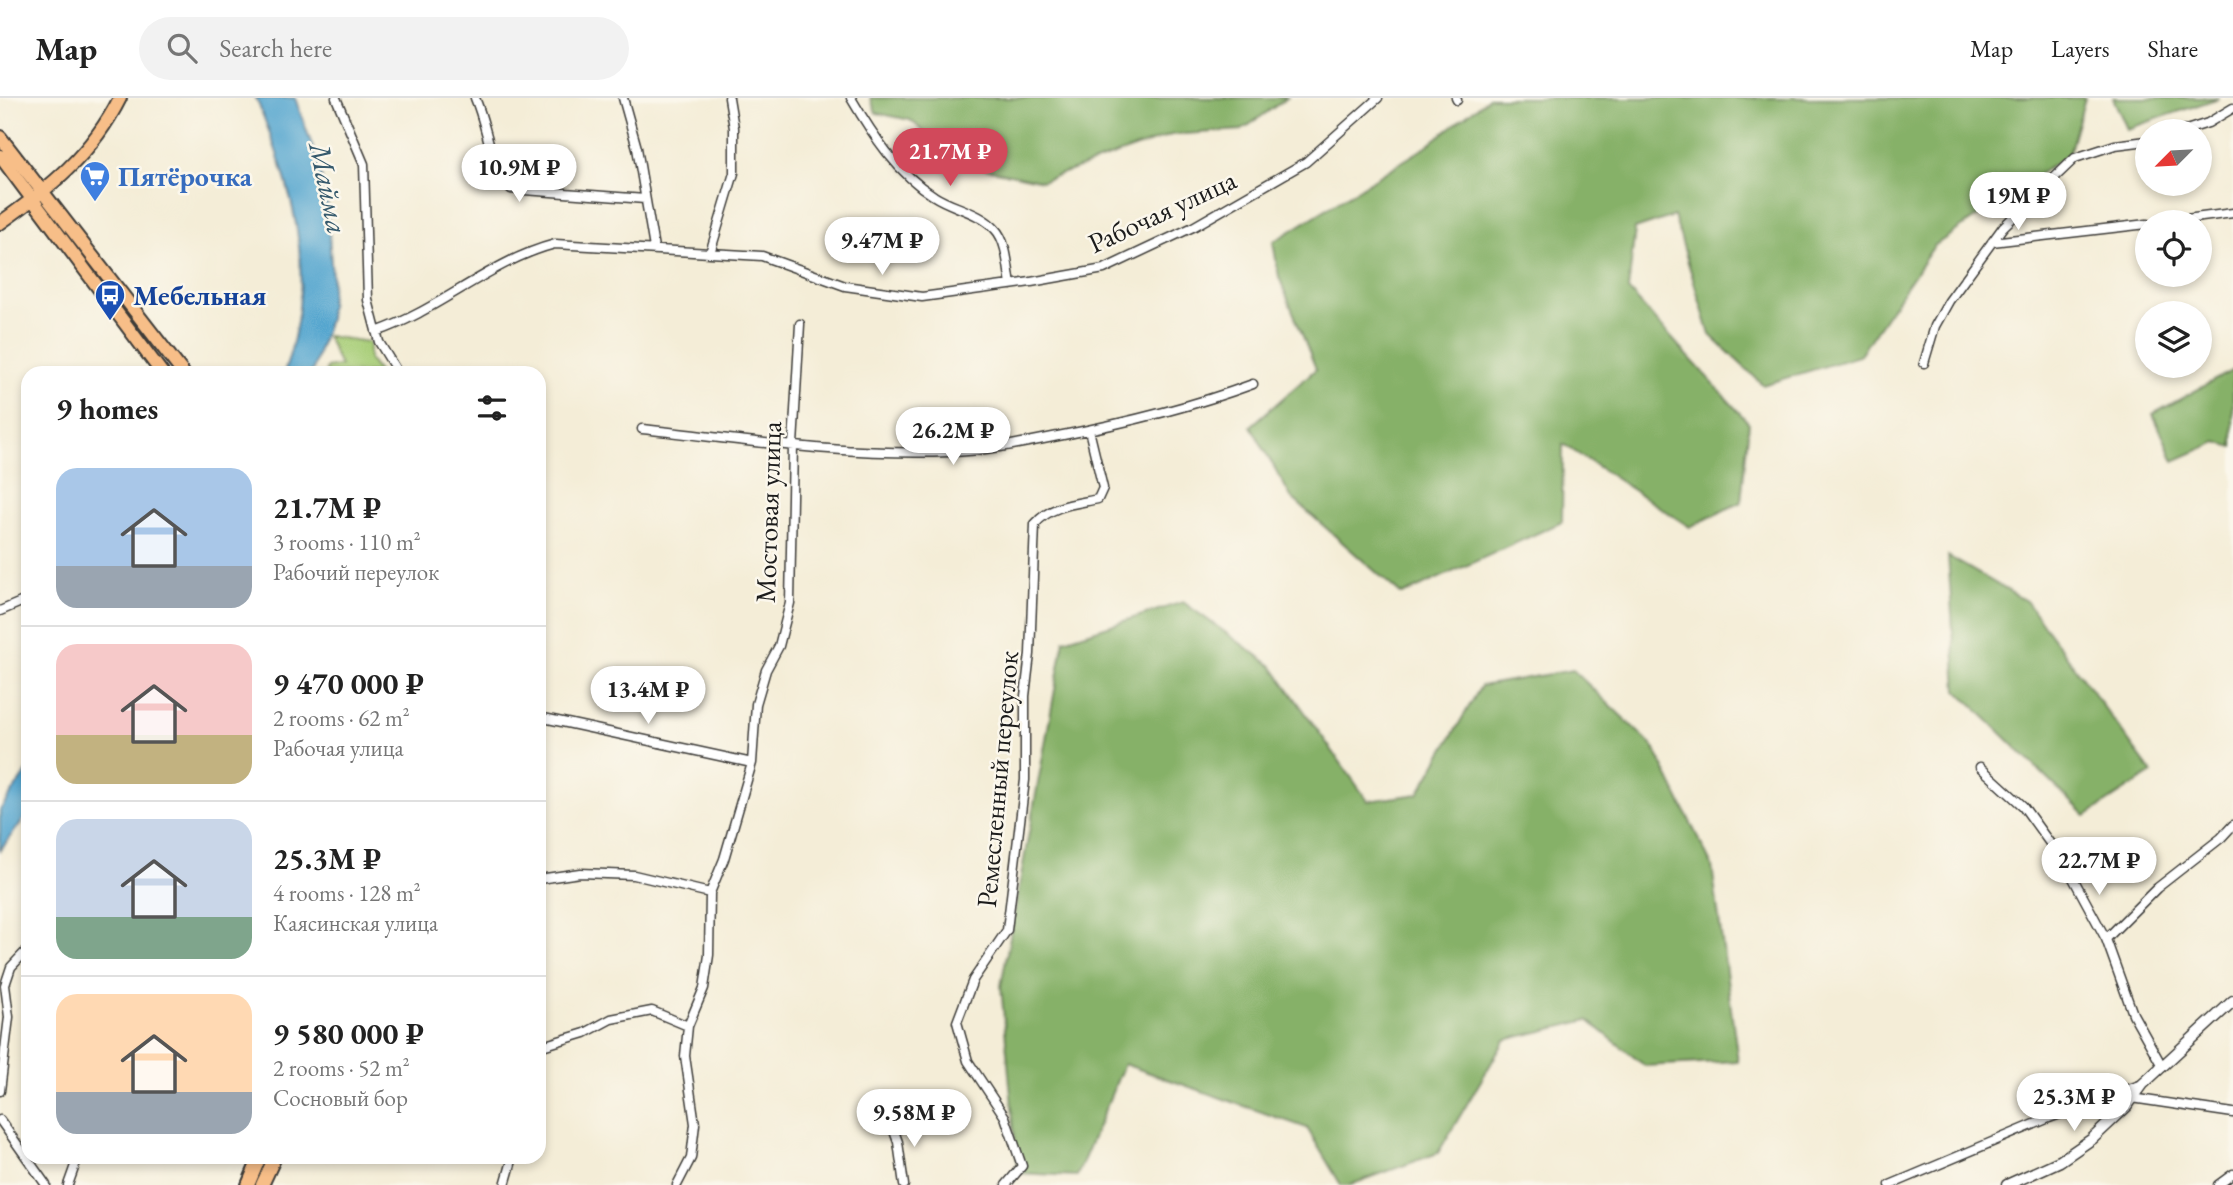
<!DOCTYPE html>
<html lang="en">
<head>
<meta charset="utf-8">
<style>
  body { margin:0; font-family:"EB Garamond",serif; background:#f2f2f2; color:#222; height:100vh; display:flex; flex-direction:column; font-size:26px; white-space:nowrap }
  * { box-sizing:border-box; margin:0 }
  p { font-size:23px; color:#767676 }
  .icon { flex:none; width:38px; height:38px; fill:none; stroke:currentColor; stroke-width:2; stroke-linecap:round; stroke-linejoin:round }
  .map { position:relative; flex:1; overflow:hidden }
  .drawer { position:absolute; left:21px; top:268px; width:525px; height:798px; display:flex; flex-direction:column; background:#fff; border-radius:21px; box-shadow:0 4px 10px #0003 }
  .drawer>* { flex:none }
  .needle { width:46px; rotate:246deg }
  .fabs { position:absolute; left:2135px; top:21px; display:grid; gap:14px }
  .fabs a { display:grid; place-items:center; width:77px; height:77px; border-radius:50%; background:#fff; box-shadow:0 4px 10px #0003; font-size:35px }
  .price { position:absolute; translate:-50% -60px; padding:0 16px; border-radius:24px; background:#fff; color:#222; font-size:23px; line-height:46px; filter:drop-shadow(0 2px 4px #0008) }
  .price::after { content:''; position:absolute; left:50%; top:42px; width:21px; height:16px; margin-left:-10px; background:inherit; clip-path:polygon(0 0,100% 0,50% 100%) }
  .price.on { background:#d1495b; color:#fff }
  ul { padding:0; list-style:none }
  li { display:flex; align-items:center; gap:21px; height:175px; padding:0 35px }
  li+li { border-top:2px solid #e0e0e0 }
  li span { display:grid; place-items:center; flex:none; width:196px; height:140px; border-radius:21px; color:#555 }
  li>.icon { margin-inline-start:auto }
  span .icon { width:84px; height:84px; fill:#fffc; stroke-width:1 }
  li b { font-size:30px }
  h2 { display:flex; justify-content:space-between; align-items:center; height:84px; padding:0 35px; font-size:30px }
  header { display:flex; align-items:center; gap:42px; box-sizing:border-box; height:98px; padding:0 35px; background:#fff; border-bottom:2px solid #e0e0e0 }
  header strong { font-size:33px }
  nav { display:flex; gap:38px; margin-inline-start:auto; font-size:24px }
  .search { width:490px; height:63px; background:#f2f2f2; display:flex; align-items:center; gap:18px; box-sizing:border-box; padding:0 24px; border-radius:38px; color:#767676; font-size:26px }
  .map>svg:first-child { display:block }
</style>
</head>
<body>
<header>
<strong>Map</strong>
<div class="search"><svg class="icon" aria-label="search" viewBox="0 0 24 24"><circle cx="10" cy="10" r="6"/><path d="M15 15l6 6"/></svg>Search here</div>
<nav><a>Map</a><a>Layers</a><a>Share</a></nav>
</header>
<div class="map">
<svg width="2233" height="1087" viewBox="0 0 2233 1087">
  <rect width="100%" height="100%" fill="#fbf7ec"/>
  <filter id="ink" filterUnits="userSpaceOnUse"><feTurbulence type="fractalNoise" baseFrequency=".0143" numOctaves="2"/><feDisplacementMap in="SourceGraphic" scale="14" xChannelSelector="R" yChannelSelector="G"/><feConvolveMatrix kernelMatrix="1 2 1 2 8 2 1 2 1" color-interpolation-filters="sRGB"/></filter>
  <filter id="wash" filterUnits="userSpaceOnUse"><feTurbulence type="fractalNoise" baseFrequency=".00686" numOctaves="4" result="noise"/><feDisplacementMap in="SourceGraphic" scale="28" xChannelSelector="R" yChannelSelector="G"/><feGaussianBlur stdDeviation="1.57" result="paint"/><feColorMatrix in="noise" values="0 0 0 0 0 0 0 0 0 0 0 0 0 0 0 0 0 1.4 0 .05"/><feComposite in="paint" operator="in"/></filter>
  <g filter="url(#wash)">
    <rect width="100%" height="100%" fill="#f4edd7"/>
    <path fill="#a8ce78" stroke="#62754a" stroke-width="2" d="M327,238l42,6v18l10,13h-54l2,-5 13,-2z"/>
    <path fill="#86b168" stroke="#516642" stroke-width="2" d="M870,0h417l-45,32 -71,5 -129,46 -79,-17 -53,-44 -34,-7z
      M1489,0h596l-16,56 -135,92 -75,110 -96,29 -53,-50 -36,-119 -39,13 -7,61 121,133 -8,79 -51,25 -127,-83 -1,78 -160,73 -111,-98 -40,-71 65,-57 -37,-92 -6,-35 148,-92z
      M2113,0h106l-92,31z
      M2233,272v77l-16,-5 -43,19 -21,-47z
      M1948,458l78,45 126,172 -66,43 -129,-126z
      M1183,504l89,64 96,135 50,-7 63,-108 92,-16 80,76 59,120 26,195 -93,5 -57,-46 -83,20 -67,113 -88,32h-9l-34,-57 -183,-64 -47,112 -59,-3 -17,-187 63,-346z"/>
    <path fill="#55a6cf" stroke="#386176" stroke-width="2" d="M256,0h39l22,61 10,43 5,76 -3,41 -17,54h-28c35,-101 10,-181 -28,-275z
      M28,672v44l-28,36v-40z"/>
  </g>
  <g filter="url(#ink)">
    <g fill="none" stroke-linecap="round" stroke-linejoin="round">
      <g stroke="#3c3b38" stroke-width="11">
        <path id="minor" d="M336,0l28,66 4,136 11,42 19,31
          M475,0c14,33 12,60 36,91l134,10
          M623,0l14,50 17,100
          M851,0c21,36 47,76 83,98 18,12 46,16 61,33 12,12 13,39 16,56
          M1456,0l1,2
          M2183,33l25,-8 25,-15
          M2163,124l70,-9
          M1992,144l155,-18
          M710,155l24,-80v-45l-5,-30
          M376,234c64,-22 114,-71 179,-88l207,12 83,30 77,11 109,-15 73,-13 89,-42 113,-65 72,-64
          M1924,265l11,-37 14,-25 54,-74 72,-69 40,-13 32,-4
          M642,331c102,11 204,27 307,23 35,-1 70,-8 104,-15 68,-13 136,-29 200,-53
          M0,513l28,-12
          M539,619l213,46
          M1980,669l43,39 44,61 39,72 27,75 29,52
          M539,781l41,-6 54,2 76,18
          M2106,841l51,-51 64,-50 12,-13
          M539,949l46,-14 26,-14 41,-8 36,15
          M0,993l9,-74 -4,-32 6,-18 17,-18
          M2132,1000l101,15
          M0,1022l46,65
          M890,1022l8,22 6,43
          M68,1087l10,-28
          M505,1087l8,-28
          M677,1087l14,-27 4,-34 -10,-68 3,-30 16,-38 5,-33 1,-62 14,-34 28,-96 4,-59 10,-34 13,-24 11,-43 3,-158 7,-121
          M1006,1087l16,-19 -17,-49 -37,-56 -11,-39 16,-42 34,-50 18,-150v-84l5,-42 5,-130c16,-19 40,-20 63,-25l5,-11 -14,-58
          M1890,1087l159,-67 94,-34
          M2218,1087l15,-11"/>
      </g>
      <g stroke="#3c3b38" stroke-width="13">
        <path id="tertiary" d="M2007,1087l53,-24 32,-22 35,-33 16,-22 90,-83"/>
      </g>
      <g stroke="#3c3b38" stroke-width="16">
        <path id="primary" d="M0,39l183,236
          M0,58l162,217
          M0,125c50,-35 92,-69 120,-125
          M248,1087l12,-28
          M262,1087l13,-28"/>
      </g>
      <use href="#minor" stroke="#fff" stroke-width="8"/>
      <use href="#tertiary" stroke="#fff" stroke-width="10"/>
      <use href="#primary" stroke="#f7be88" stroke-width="12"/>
    </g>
  </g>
  <defs>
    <g id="supermarket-pin" transform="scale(1.575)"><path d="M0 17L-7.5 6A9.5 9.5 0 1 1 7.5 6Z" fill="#3f7fe0" stroke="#fbf7ec"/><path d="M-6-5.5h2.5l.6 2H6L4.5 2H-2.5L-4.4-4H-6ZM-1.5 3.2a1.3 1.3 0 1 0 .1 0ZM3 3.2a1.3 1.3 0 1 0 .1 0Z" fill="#fff"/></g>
    <g id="bus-pin" transform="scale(1.575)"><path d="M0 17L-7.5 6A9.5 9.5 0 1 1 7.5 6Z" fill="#1a4fb4" stroke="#fbf7ec"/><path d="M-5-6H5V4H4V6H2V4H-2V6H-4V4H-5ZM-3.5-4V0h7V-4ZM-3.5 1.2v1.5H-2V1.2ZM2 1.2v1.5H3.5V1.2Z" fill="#fff"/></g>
  </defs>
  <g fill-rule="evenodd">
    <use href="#supermarket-pin" x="95" y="78"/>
    <use href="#bus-pin" x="110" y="197"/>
  </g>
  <g text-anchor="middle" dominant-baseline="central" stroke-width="5" stroke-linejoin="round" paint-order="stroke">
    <g font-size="28" font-weight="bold" fill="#366cbe" stroke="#fbf7ec" text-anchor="start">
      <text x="118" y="78">Пятёрочка</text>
    </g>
    <g font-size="28" fill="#1c1c1c" stroke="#fbf7ec">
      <text transform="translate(1162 113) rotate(-25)">Рабочая улица</text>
      <text transform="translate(768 414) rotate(-88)">Мостовая улица</text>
      <text transform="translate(997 681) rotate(-85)">Ремесленный переулок</text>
    </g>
    <g font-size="28" font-weight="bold" fill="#164399" stroke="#fbf7ec" text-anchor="start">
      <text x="133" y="197">Мебельная</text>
    </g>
    <g font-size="30" font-style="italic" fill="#365a6d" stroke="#fbf7ec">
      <text transform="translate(329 90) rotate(78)">Майма</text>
    </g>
  </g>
</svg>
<div class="fabs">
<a><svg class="needle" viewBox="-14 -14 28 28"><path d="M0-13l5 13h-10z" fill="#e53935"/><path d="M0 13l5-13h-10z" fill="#767676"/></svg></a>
<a><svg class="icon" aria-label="locate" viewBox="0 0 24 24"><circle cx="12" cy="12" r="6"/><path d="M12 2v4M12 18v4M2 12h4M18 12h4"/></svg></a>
<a><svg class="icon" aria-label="layers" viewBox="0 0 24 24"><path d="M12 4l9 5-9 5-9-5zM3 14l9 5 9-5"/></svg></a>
</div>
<b class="price on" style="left:950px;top:90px">21.7M ₽</b>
<b class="price" style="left:519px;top:106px">10.9M ₽</b>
<b class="price" style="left:2018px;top:134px">19M ₽</b>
<b class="price" style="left:882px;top:179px">9.47M ₽</b>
<b class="price" style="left:953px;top:369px">26.2M ₽</b>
<b class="price" style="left:648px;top:628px">13.4M ₽</b>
<b class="price" style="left:2099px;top:799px">22.7M ₽</b>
<b class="price" style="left:2074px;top:1035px">25.3M ₽</b>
<b class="price" style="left:914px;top:1051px">9.58M ₽</b>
<section class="drawer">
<h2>9 homes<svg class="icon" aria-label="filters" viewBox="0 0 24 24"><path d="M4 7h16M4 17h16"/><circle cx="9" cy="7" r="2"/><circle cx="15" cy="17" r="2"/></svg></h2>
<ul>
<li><span style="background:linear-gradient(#a9c7e8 70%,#9aa5b1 0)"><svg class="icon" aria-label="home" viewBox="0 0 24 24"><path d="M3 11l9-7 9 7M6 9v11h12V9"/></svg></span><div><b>21.7M ₽</b><p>3 rooms · 110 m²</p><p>Рабочий переулок</p></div></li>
<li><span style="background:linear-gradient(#f6c9c9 65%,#c2b280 0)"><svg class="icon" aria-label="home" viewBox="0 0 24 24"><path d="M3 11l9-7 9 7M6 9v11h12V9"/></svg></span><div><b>9 470 000 ₽</b><p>2 rooms · 62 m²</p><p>Рабочая улица</p></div></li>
<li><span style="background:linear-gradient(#c9d6e8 70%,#7fa58c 0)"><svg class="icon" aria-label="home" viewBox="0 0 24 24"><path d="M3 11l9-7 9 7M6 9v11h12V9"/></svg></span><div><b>25.3M ₽</b><p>4 rooms · 128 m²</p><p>Каясинская улица</p></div></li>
<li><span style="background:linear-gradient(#ffd9b3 70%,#9aa5b1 0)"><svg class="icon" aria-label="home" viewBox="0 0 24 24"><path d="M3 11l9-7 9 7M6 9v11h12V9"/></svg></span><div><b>9 580 000 ₽</b><p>2 rooms · 52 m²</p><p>Сосновый бор</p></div></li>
</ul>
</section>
</div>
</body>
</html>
